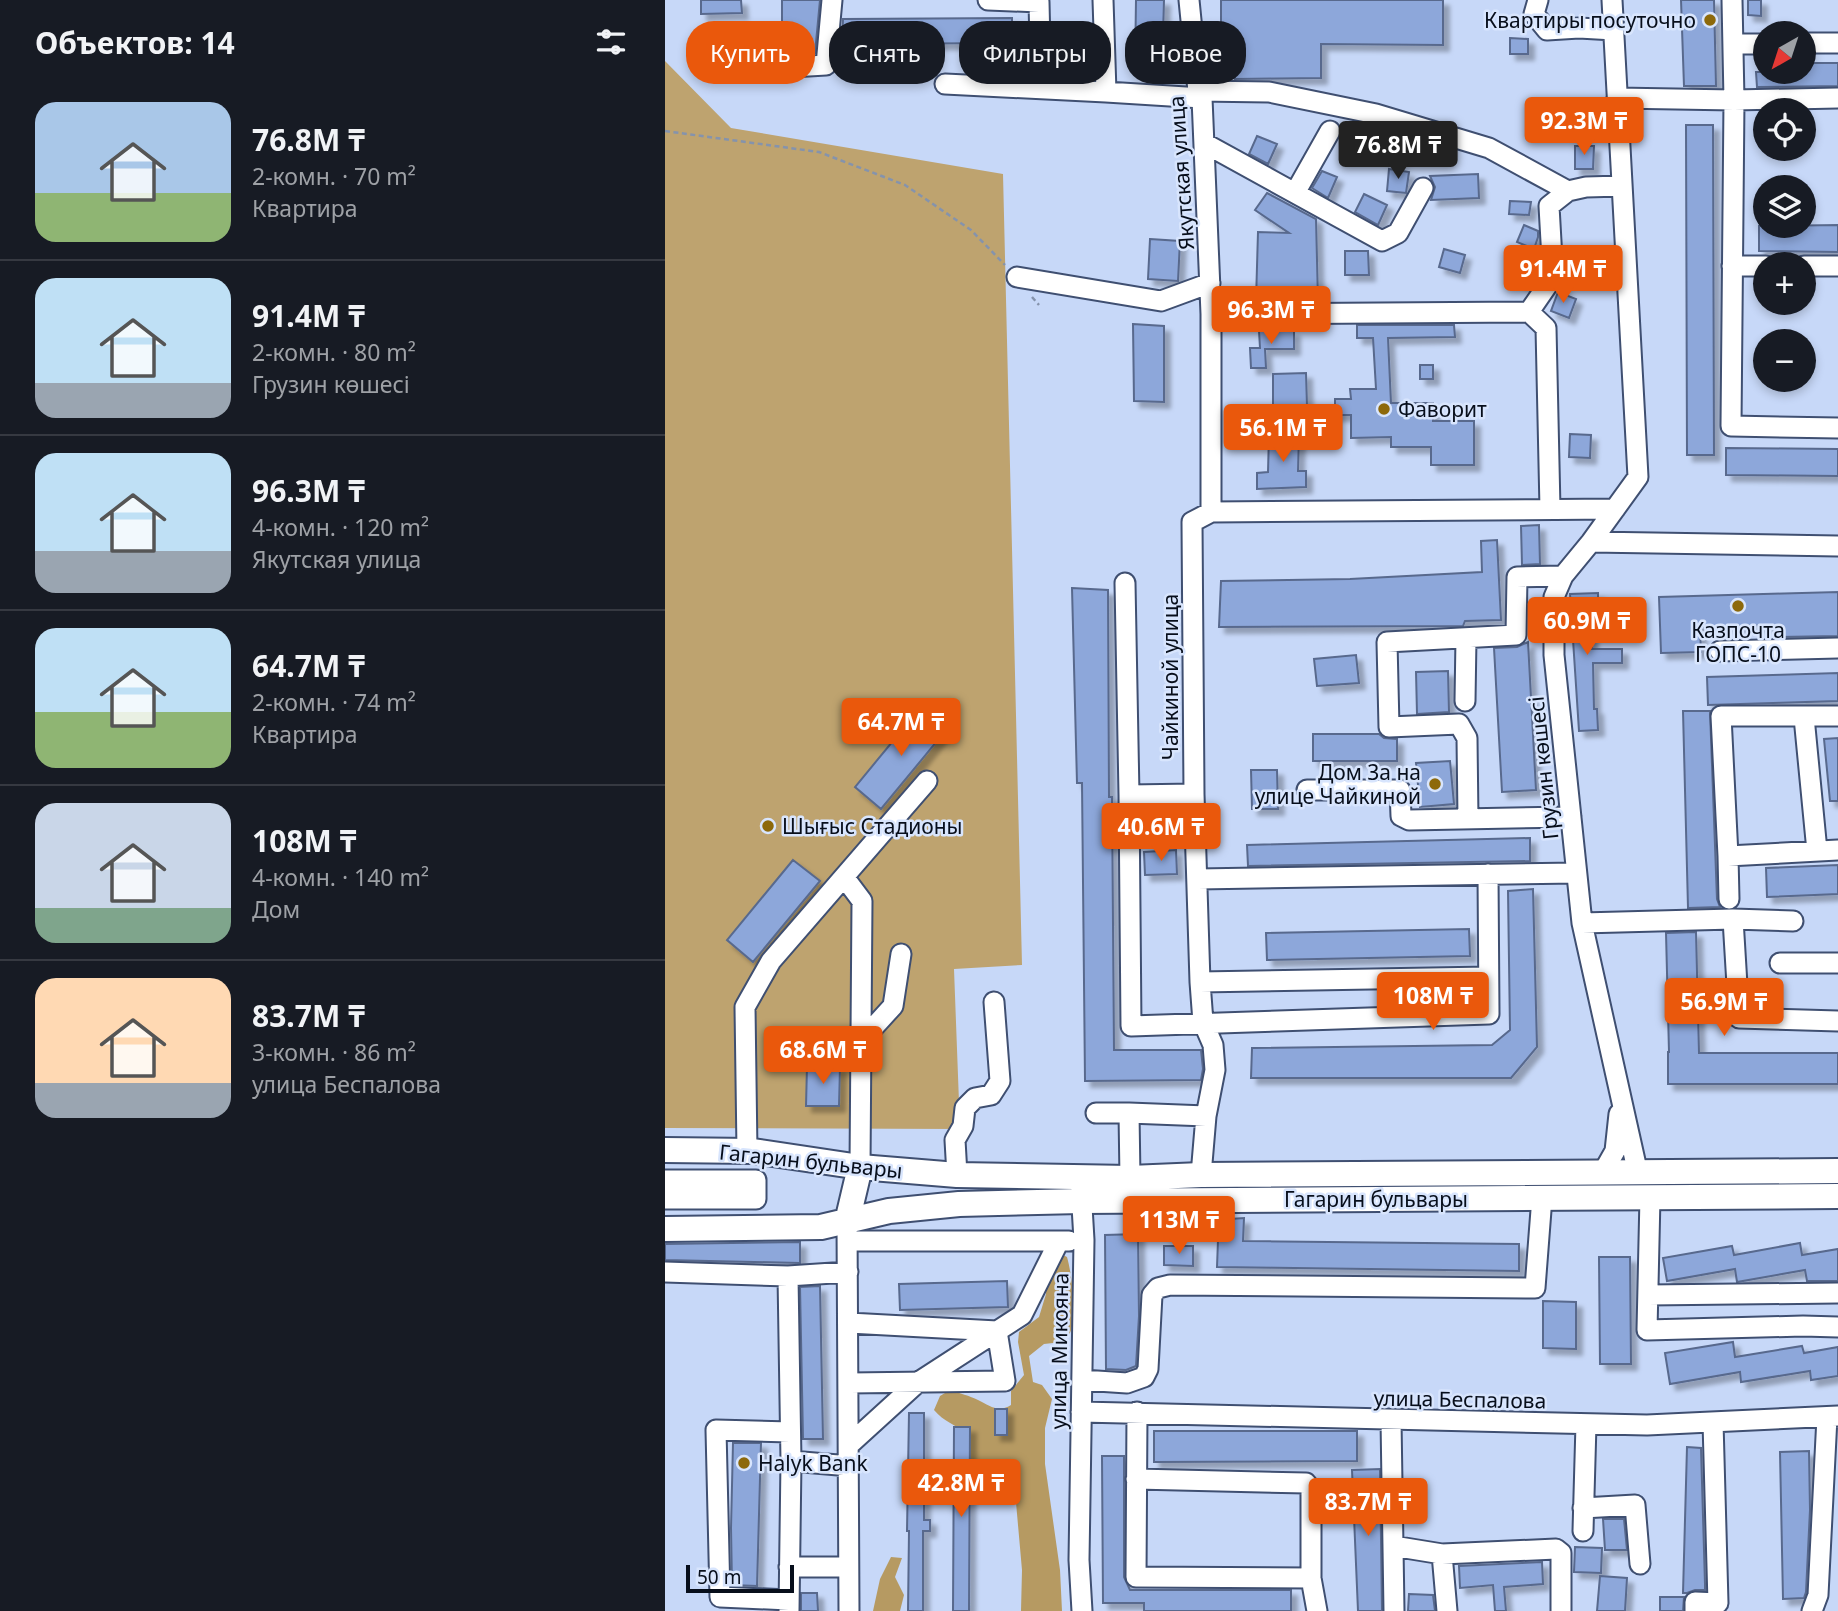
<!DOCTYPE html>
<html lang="ru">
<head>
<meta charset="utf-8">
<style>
  body { margin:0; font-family:"Noto Sans",sans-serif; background:#20242c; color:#f1f3f6; height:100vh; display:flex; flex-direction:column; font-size:26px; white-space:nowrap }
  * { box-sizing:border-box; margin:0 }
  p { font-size:23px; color:#9ea1a6 }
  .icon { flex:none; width:38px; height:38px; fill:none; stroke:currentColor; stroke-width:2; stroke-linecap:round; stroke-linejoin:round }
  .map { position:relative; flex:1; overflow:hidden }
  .details { display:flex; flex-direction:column; background:#171b24; width:665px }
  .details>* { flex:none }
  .top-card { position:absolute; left:21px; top:21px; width:665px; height:63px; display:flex; gap:14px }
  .needle { width:46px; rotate:219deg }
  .buttons { position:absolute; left:1088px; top:21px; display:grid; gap:14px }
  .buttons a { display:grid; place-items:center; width:63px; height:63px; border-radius:50%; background:#171b24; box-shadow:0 4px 10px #0003; font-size:35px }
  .scale { position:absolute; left:21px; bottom:18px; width:108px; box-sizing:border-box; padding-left:7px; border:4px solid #070e1b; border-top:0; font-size:19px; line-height:24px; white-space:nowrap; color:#070e1b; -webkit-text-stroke:5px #d8e5fd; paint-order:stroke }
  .price { position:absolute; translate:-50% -60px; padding:0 16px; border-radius:7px; background:#ea580c; color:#fff; font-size:23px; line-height:46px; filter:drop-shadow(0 2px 4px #0008) }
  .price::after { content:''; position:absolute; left:50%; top:42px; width:21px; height:16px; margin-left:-10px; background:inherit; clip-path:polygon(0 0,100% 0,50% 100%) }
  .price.current { background:#222; color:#fff }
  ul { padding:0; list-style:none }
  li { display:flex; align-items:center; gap:21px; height:175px; padding:0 35px }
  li+li { border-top:2px solid #363941 }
  li span { display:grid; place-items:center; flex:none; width:196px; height:140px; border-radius:21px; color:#555 }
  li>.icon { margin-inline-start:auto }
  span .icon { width:84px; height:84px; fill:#fffc; stroke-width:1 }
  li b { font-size:30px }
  h2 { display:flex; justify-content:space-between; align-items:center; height:84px; padding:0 35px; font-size:30px }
  .chip { padding:0 24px; border-radius:28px; background:#171b24; box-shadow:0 4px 10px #0003; font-size:24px; line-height:63px }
  .chip.current { background:#ea580c; color:#fff }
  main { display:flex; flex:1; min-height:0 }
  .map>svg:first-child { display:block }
</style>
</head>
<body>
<main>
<section class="details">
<h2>Объектов: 14<svg class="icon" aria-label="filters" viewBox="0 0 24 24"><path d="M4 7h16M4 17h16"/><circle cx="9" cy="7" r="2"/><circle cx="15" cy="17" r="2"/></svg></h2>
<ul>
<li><span style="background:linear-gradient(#a9c7e8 65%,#8fb573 0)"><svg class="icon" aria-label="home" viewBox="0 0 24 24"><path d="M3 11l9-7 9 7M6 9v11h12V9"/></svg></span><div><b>76.8M ₸</b><p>2-комн. · 70 m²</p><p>Квартира</p></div></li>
<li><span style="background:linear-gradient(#bfe0f5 75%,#9aa5b1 0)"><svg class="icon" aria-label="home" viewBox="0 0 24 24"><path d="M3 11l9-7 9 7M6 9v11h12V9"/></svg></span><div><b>91.4M ₸</b><p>2-комн. · 80 m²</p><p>Грузин көшесі</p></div></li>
<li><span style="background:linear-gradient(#bfe0f5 70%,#9aa5b1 0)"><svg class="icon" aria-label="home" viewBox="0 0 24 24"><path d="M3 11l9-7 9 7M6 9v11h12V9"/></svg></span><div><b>96.3M ₸</b><p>4-комн. · 120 m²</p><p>Якутская улица</p></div></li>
<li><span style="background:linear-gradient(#bfe0f5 60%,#8fb573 0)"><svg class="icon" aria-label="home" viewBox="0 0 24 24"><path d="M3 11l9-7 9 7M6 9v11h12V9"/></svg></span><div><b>64.7M ₸</b><p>2-комн. · 74 m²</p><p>Квартира</p></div></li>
<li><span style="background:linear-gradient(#c9d6e8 75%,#7fa58c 0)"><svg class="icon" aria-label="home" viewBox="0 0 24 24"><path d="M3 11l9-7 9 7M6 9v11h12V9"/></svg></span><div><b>108M ₸</b><p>4-комн. · 140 m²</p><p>Дом</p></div></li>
<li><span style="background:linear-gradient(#ffd9b3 75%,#9aa5b1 0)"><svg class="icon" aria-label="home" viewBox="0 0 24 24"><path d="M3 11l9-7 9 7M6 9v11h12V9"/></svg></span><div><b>83.7M ₸</b><p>3-комн. · 86 m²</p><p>улица Беспалова</p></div></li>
</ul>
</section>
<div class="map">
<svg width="1173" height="1611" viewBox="0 0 1173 1611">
  <defs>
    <filter id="shadow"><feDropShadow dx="6" dy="6" stdDeviation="2" flood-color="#0004"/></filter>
  </defs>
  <rect width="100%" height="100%" fill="#c7d8f8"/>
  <path fill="#bea36f" d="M0,61l66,67 272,46 19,791 -68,4 6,160 -295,-1z"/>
  <path fill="#b69a62" d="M388,1250l14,7c5,17 10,60 3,76 -2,4 -5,6 -8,9l-18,2 -15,12 4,26 9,3 10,14 -7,29v36l15,106 2,41h-41l1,-41 -8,-90 -15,-6 -11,8 -5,12 -15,1 -1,-61c-12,-10 -23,-12 -33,-24l6,-14 10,-6c9,3 20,6 28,10 12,6 20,13 33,5v-14l13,-16 -6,-33 1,-10 20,-15 7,-23 1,-28z
    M226,1557l11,1 -7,19 9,18 -4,16h-27l7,-32z"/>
  <path fill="#8da7da" stroke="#58698d" stroke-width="2" filter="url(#shadow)" d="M36,0h40l1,13 -41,1z
    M117,0h38l-5,53 -33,2z
    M471,0h28l-2,69h-27z
    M556,0h222v45l-122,-1v34l-86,1v-47h-14z
    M1016,0h33l2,86h-32z
    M1083,0h13v16l-13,-1z
    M347,18v25l-170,1 1,-25z
    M845,38l18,1v15h-18z
    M1139,63h34v23l-81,1 -1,-15h48z
    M1021,125h27l1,330h-27z
    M592,136l20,8 -9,20 -19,-10z
    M910,146h19l-1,23h-18z
    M724,169l20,3 -3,21 -19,-2z
    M657,171l15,6 -9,21 -16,-10z
    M813,174l1,24 -48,2 4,-13 -5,-11z
    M602,193l49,26 2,82h-62l2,-69 31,1 -34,-23z
    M699,194l23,11 -9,20 -23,-13z
    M845,201l21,1 -2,13 -20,-1z
    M859,225l14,6v6l-4,12 -17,-7z
    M1173,225v27l-79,-1v-25z
    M485,239l30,2 -2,40 -30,-2z
    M779,249l21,6 -5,18 -21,-6z
    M680,251h23l1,24h-24z
    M854,261l18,7 -7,18 -18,-6z
    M893,292l18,7 -7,19 -18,-7z
    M468,324l31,2v76l-30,-1z
    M692,325h97l1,12 -67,1 3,65h42v18h41v44h-43v-18h-40v-10l-40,1v-23h-16v-16h16l-1,-10h26l-3,-51h-16z
    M594,331h35v18h-29l1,19h-15l-1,-20h10z
    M755,365h13v14h-13z
    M641,373l1,33 -34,1v-33z
    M604,434l30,1 -1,36h8v16l-49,2v-16l11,-1z
    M905,434l21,1 -1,23 -21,-1z
    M1061,448l112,1v27l-112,-1z
    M874,525l1,39 -18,1 -1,-39z
    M832,540l4,80 -36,1 -2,5 -244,1 2,-46 129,-2 132,-7 -1,-31z
    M407,588l36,2 1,207h3l2,253h87l2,19 -2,11 -116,1 -3,-298h-5z
    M1173,592v44l-59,1 -1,-12 -78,2 1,25 -40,1 -2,-56z
    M933,593v22h-7l1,34h30v14h-29l1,46h3l1,21 -19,1 -9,-137z
    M863,642l8,148 -34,2 -8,-144 23,-1z
    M691,655l3,28 -42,3 -3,-27z
    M783,671l1,41 -32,2 -1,-42z
    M1173,673v28l-130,4 -1,-28z
    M256,707l26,22 -66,80 -26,-22z
    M1018,711h27l7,188 3,8 -32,1z
    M648,734h66l5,4 13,1v22h-84z
    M1173,738v63h-8l-6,-62z
    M785,761l4,43 -34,3 -4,-44z
    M586,770h26l1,39h-26z
    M865,838v23l-282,5 -1,-21z
    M511,850l1,24 -32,1 -1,-23z
    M128,860l27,21 -67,81 -26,-22z
    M1173,865v29l-71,3 -1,-29z
    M868,889l4,158 -26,31h-260l1,-30 240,-3 18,-15 -2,-139z
    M804,929l1,27 -203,4 -1,-27z
    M1031,932l3,121h139v31h-170v-32h1l-3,-119z
    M142,1066l33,1 -1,39h-33z
    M579,1218l-1,23 276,3v27l-302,-4 1,-27h9l3,-21z
    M473,1234l1,82 -3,50 -10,4 -20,-1 -1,-134z
    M135,1242v21l-135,-3v-16z
    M1135,1243l2,12 36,-6v32h-31l-2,-11 -68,12 -2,-13 -68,12 -4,-23 69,-12 2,9z
    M499,1246h29v20l-29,-1z
    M934,1257h31l1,107h-31z
    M342,1281l1,26 -108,3 -1,-26z
    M155,1286l3,153h-20l-3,-152z
    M878,1301l33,1v47l-33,-1z
    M1068,1342l2,15 67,-11 2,7 34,-6v29l-27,4 -1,-9 -69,11 -1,-10 -70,12 -5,-31z
    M330,1409h12v26h-12z
    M244,1413h15v107h6v11h-7v80h-15l1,-80h-2z
    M289,1427h16l-1,184h-16z
    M489,1431h203v30l-203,1z
    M68,1443h28l-4,143 -25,-1 -1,-57z
    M1022,1447l14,1 4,136v6h-10l-8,3h-4z
    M1144,1451l1,59 -4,82 -2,6 -21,1 -3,-147z
    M437,1456h22v121l6,13h161v21h-147v-8h-41z
    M715,1469l2,142h-24l-6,-141z
    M938,1519h21l3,31h-22z
    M910,1547l27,1 -1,25 -27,-1z
    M877,1562l1,22 -39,3 2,24h-11l-2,-26 -33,3 -1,-22z
    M935,1576l27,2 -2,33h-28z
    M136,1593h16l1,18h-17z
    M744,1594l24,1 2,16h-27z
    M995,1597h24l-1,14h-23z"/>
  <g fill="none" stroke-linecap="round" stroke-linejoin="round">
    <g stroke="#3f4f71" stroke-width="23">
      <path id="minor" d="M323,0l51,2 2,86
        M438,0l3,92 96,6
        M524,0l9,91 4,7 9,216v198
        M873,0l-4,14 13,16 32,-2 35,2
        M947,0l26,477 -47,65 -28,34 -9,21v58l28,268 56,251
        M1067,0l2,100 -3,326 107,2
        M1139,43h34
        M1069,44h32
        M109,68l52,-3 6,-65
        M280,84l161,8
        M533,91l71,1 107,22 113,34 79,43
        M952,98l117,2 104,-2
        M539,143l178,98 16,-8 25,-45
        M630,193l35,-62
        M1067,266h34
        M1139,266h34
        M352,277l144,24 49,-18
        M864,312l24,-35 -4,-71 19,-15 18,-4 36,-1
        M546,314l318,-2 17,16 4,181
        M926,542l247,4
        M460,583l4,212
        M1055,651l118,-3
        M800,701l1,-63
        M1173,716h-117l7,140 110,-6
        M1139,717l13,134
        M642,790h93l1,26 8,4 162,-3
        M529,794l-65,1 2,231 358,-12 -1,-140
        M803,819l-1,-81 -8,-14 -70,3 -2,-85 129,-7 1,-58 46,-1
        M1063,856l1,43
        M179,877l18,24 -2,266
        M533,879l378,-6
        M1068,919l60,2
        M917,923l151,-4 6,99 99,3
        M1115,963h58
        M535,982l288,-5
        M196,1041l32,-35 8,-52
        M431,1113h33
        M82,1151l-2,-144 26,-46 156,-180
        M937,1174l13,-23 4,-37
        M292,1175l-2,-35 8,-14 2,-18 10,-10 16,-3 9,-14 -6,-79
        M536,1175l5,-59 9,-46 -2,-25 -10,-23 -3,-40 -6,-188 -2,-272 19,-10 404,-3
        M465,1178l-1,-65 77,3
        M0,1180h91v19h-91
        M416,1189l3,51 -5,320 3,51
        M985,1197l-3,133 156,-4 35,1
        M182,1222l2,389
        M183,1241h221
        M0,1272l123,4 3,185
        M123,1276l60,-4
        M983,1295l190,-2
        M184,1323l148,8 8,50 -155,2
        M417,1380l45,3 17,-6 4,-8 4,-74 6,-7 12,-3 365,3 7,-91
        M416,1412l566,13 191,-9
        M472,1412l-1,165 175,1
        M726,1420l3,191
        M185,1444l67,-61 105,-68 37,-74
        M471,1479l170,4 5,6v89l6,33
        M918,1508l52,-3 5,59
        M918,1531l3,-107
        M728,1546l49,8 5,57
        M777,1554l114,-5 5,4v58
        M124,1567h59
        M124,1600l-69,-3 -4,-167 74,2
        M124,1610l2,-149 59,5
        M1030,1611v-9l23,1 -5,-181
        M1147,1611l6,-16 9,-178"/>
    </g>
    <g stroke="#3f4f71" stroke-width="28">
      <path id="major" d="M0,1150l88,1 107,16 97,8 173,3 71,-3 637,-4
        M182,1222l13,-55
        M0,1229l156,-2 68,-16 70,-7 122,-3 757,-5"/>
    </g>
    <path stroke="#8593ac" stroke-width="2.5" stroke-dasharray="5 3.5" stroke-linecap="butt" d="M0,131l154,21 86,33 66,45 34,35
      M367,297l7,8"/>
    <use href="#minor" stroke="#fff" stroke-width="19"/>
    <use href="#major" stroke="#fff" stroke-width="24"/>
  </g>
  <g fill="#8d690b" stroke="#d8e5fd" stroke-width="2.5">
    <circle cx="1045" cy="20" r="7"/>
    <circle cx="719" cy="409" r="7"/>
    <circle cx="1073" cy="606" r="7"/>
    <circle cx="770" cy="784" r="7"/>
    <circle cx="103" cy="826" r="7"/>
    <circle cx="79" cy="1463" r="7"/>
  </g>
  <g text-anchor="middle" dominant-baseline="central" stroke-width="5" stroke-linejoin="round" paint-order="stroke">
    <g font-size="21" fill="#070e1b" stroke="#d8e5fd" text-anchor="start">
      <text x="1031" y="20" text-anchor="end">Квартиры посуточно</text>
      <text x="733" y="409">Фаворит</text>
      <text x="1073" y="630" text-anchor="middle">Казпочта<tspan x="1073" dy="24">ГОПС-10</tspan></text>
      <text x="756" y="772" text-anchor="end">Дом 3а на<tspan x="756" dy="24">улице Чайкиной</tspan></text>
      <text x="117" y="826">Шығыс Стадионы</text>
      <text x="93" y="1463">Halyk Bank</text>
    </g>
    <g font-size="21" fill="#070e1b" stroke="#d8e5fd">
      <text transform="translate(516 173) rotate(-94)">Якутская улица</text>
      <text transform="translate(505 677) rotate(-90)">Чайкиной улица</text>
      <text transform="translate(878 768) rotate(-96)">Грузин көшесі</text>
      <text transform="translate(146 1161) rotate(6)">Гагарин бульвары</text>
      <text x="711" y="1199">Гагарин бульвары</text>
      <text transform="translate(394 1351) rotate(-89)">улица Микояна</text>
      <text transform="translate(795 1399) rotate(1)">улица Беспалова</text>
    </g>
  </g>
</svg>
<div class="buttons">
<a><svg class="needle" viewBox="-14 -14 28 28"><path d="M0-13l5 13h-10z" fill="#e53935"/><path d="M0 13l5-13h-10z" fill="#9ea1a6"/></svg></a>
<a><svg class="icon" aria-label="locate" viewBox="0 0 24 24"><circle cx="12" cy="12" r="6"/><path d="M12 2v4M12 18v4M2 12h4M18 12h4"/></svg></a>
<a><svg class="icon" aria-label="layers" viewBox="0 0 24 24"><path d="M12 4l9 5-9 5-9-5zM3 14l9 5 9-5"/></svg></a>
<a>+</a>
<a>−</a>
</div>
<div class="scale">50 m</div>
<b class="price" style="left:919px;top:157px">92.3M ₸</b>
<b class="price current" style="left:733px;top:181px">76.8M ₸</b>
<b class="price" style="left:898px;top:305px">91.4M ₸</b>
<b class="price" style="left:606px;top:346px">96.3M ₸</b>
<b class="price" style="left:618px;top:464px">56.1M ₸</b>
<b class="price" style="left:922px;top:657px">60.9M ₸</b>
<b class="price" style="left:236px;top:758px">64.7M ₸</b>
<b class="price" style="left:496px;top:863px">40.6M ₸</b>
<b class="price" style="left:768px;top:1032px">108M ₸</b>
<b class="price" style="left:1059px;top:1038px">56.9M ₸</b>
<b class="price" style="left:158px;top:1086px">68.6M ₸</b>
<b class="price" style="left:514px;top:1256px">113M ₸</b>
<b class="price" style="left:296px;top:1519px">42.8M ₸</b>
<b class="price" style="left:703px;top:1538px">83.7M ₸</b>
<div class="top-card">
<a class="chip current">Купить</a>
<a class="chip">Снять</a>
<a class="chip">Фильтры</a>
<a class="chip">Новое</a>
</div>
</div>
</main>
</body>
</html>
